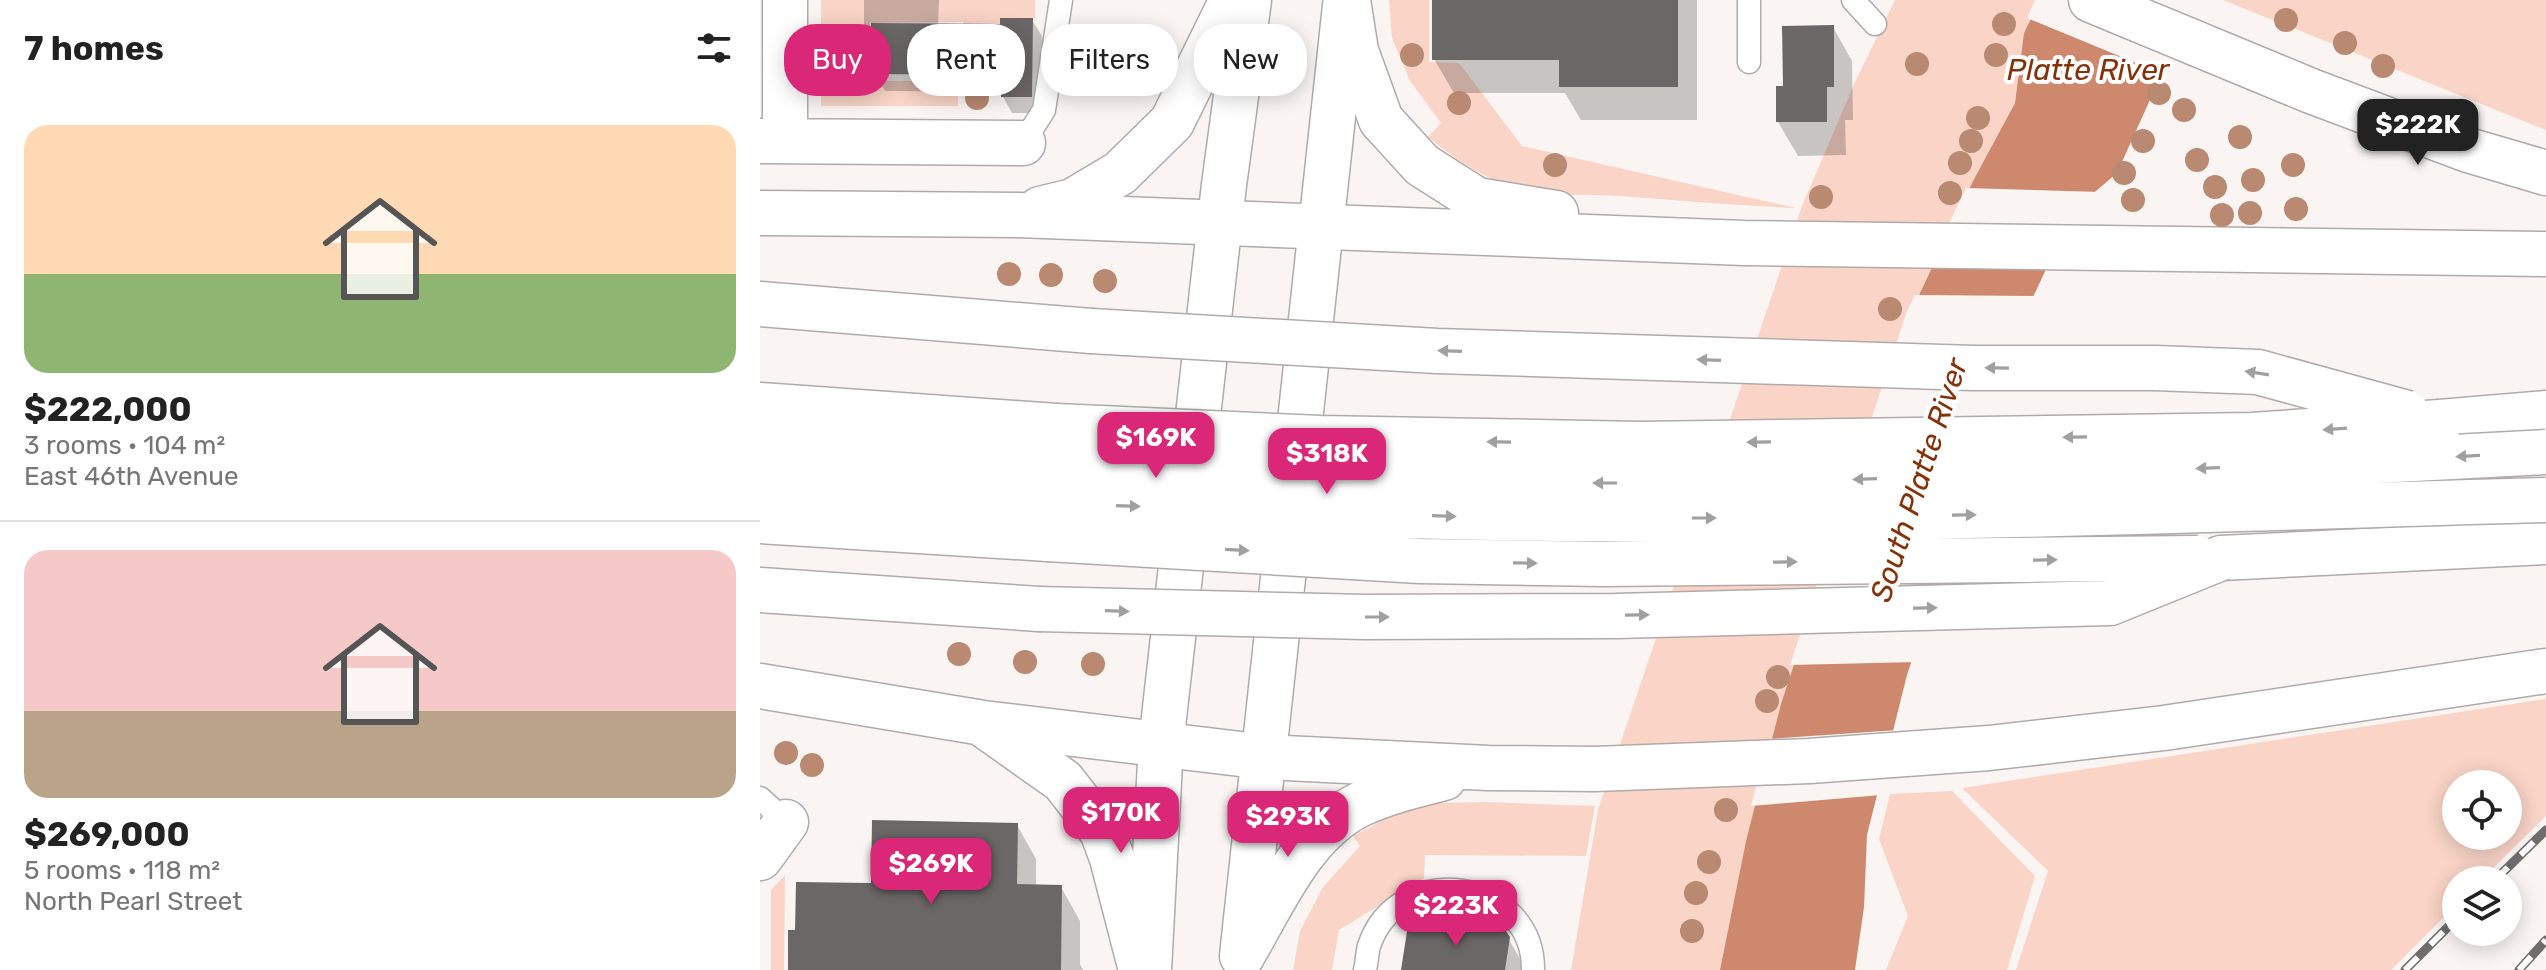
<!DOCTYPE html>
<html lang="en">
<head>
<meta charset="utf-8">
<style>
  body { margin:0; font-family:Rubik,sans-serif; background:#f2f2f2; color:#222; height:100vh; display:flex; flex-direction:column; font-size:30px; white-space:nowrap }
  * { box-sizing:border-box; margin:0 }
  p { font-size:26px; color:#767676 }
  .icon { flex:none; width:44px; height:44px; fill:none; stroke:currentColor; stroke-width:2; stroke-linecap:round; stroke-linejoin:round }
  .map { position:relative; flex:1; overflow:hidden }
  .drawer { display:flex; flex-direction:column; background:#fff; width:760px }
  .drawer>* { flex:none }
  .top-card { position:absolute; left:24px; top:24px; width:760px; height:72px; display:flex; gap:16px }
  .buttons { position:absolute; left:1682px; top:770px; display:grid; gap:16px }
  .buttons a { display:grid; place-items:center; width:80px; height:80px; border-radius:50%; background:#fff; box-shadow:0 4px 20px #0003; font-size:40px }
  .price { position:absolute; translate:-50% -68px; padding:0 18px; border-radius:16px; background:#db2777; color:#fff; font-size:26px; line-height:52px; filter:drop-shadow(0 2px 4px #0008) }
  .price::after { content:''; position:absolute; left:50%; top:48px; width:24px; height:18px; margin-left:-12px; background:inherit; clip-path:polygon(0 0,100% 0,50% 100%) }
  .price.selected { background:#222; color:#fff }
  ul { padding:0; list-style:none }
  li { display:grid; align-content:center; gap:16px; height:424px; padding:0 24px }
  li+li { border-top:2px solid #e0e0e0 }
  li span { display:grid; place-items:center; height:248px; border-radius:24px; color:#555 }
  li>.icon { margin-inline-start:auto }
  span .icon { width:144px; height:144px; fill:#fffc; stroke-width:1 }
  li b { font-size:34px }
  h2 { display:flex; justify-content:space-between; align-items:center; height:96px; padding:0 24px; font-size:34px }
  .pill { padding:0 28px; border-radius:32px; background:#fff; box-shadow:0 4px 20px #0003; font-size:28px; line-height:72px }
  .pill.selected { background:#db2777; color:#fff }
  main { display:flex; flex:1; min-height:0 }
  .map>svg:first-child { display:block }
</style>
</head>
<body>
<main>
<section class="drawer">
<h2>7 homes<svg class="icon" aria-label="filters" viewBox="0 0 24 24"><path d="M4 7h16M4 17h16"/><circle cx="9" cy="7" r="2"/><circle cx="15" cy="17" r="2"/></svg></h2>
<ul>
<li><span style="background:linear-gradient(#ffd9b3 60%,#8fb573 0)"><svg class="icon" aria-label="home" viewBox="0 0 24 24"><path d="M3 11l9-7 9 7M6 9v11h12V9"/></svg></span><div><b>$222,000</b><p>3 rooms · 104 m²</p><p>East 46th Avenue</p></div></li>
<li><span style="background:linear-gradient(#f6c9c9 65%,#b9a48a 0)"><svg class="icon" aria-label="home" viewBox="0 0 24 24"><path d="M3 11l9-7 9 7M6 9v11h12V9"/></svg></span><div><b>$269,000</b><p>5 rooms · 118 m²</p><p>North Pearl Street</p></div></li>
</ul>
</section>
<div class="map">
<svg width="1786" height="970" viewBox="0 0 1786 970">
  <rect width="100%" height="100%" fill="#faf5f3"/>
  <path fill="#f9d4c7" fill-rule="evenodd" d="M61,0h214v18h-35v13h-36l-1,-9 -93,1v3l-14,1v47h-35z
    M629,0h40v62l30,1 63,83 274,62c-59,-2 -117,-8 -176,-12 -36,-2 -75,2 -109,-10 -32,-10 -58,-29 -83,-49l13,-14 -31,-42 -18,-43z
    M1135,0h145l-16,33 -9,70 -42,78 -62,131 -165,529 -26,129h-149l27,-160 204,-604 53,-124z
    M1463,0h323v130z
    M61,81h137v25h-137z
    M1786,699v117l-65,64h-25v25l-65,65h-375l32,-99 -86,-83zM1696,784h52v52h-52z
    M1192,791l83,85 -28,94h-121l22,-54 -29,-77 11,-45z
    M725,802l110,4 -9,50 -161,-1 -1,23 -85,52 -7,40h-39l7,-39 23,-44 37,-41 -7,-10 40,-21 44,-12z
    M25,875l-1,95h-13v-80z"/>
  <path fill="#cd886e" d="M1280,0h147l-38,102 -32,71 -43,37 -41,87 -126,378 -40,160 -3,72 -9,63h-135l26,-129 35,-137 130,-392 62,-131 42,-78 9,-70z"/>
  <path fill="#faf5f3" d="M1275,0h156l-28,74 -136,-56z
    M1206,188l135,4 -24,20 -24,53 -123,-2z
    M1155,295l123,1 -122,366 -126,3 117,-354z
    M1138,730l-17,65 -130,11 17,-67z"/>
  <path fill="#0003" d="M104,0h75l-1,26h64l30,-6 10,16 -2,77h-28l-9,-16v-5l-118,-1 -9,-17h-7l-10,-17 5,-27z
    M674,0h263v120h-116l-16,-27h-111l-20,-34z
    M1073,27l19,34 1,59h-8l1,35 -48,1 -20,-34 7,-34z
    M257,825l19,34v27l25,1 19,34v43l3,6h-293l7,-38 76,-47z
    M748,938l16,28 -1,4h-120z"/>
  <path fill="#6b6766" d="M672,0h246v87h-119v-27h-127z
    M240,18h33l-1,79h-31v-22l-128,-1v-16h-16v-30h14v-5l129,1z
    M1074,25v62h-7v35h-51v-36h7l-1,-60z
    M112,820l146,3 -1,61 45,1 -1,85h-273v-40h7l1,-48 75,1z
    M648,925h94l8,12 -5,33h-104z"/>
  <g fill="none" stroke-linecap="round" stroke-linejoin="round">
    <g stroke="#b0abaa" stroke-width="25">
      <path id="lane" d="M989,0v62
        M1093,0l22,24
        M263,143l21,-33 17,-110
        M0,798l26,24
        M605,970c2,-8 2,-17 4,-24 29,-87 165,-68 164,24"/>
    </g>
    <g stroke="#b0abaa" stroke-width="47">
      <path id="street" d="M25,0v141
        M0,141l263,2
        M0,858l26,-36"/>
    </g>
    <g stroke="#b0abaa" stroke-width="47">
      <path id="secondary" d="M1331,0l220,91 157,59 78,23
        M482,956l103,-950
        M389,970l12,-226 63,-559 25,-185"/>
    </g>
    <g stroke="#b0abaa" stroke-width="47">
      <path id="highway" d="M588,0l8,51 25,69 41,45 55,35 79,13
        M280,209l33,-8 47,-28 52,-51 60,-122
        M0,213l259,2 725,28 802,11
        M0,304l331,27
        M0,405l296,21
        M1680,422l106,-9
        M0,448l292,20
        M0,482l290,20
        M0,521l288,18
        M1461,558l325,-16
        M0,590l279,19
        M0,686l223,37 282,34 223,11 107,1 214,-8 180,-13 175,-20 382,-57
        M224,725l79,56 39,50 10,27 29,112
        M483,954c31,-52 60,-123 118,-150 26,-12 55,-19 83,-26"/>
    </g>
    <use href="#lane" stroke="#fff" stroke-width="22"/>
    <use href="#street" stroke="#fff" stroke-width="44"/>
    <use href="#secondary" stroke="#fff" stroke-width="44"/>
    <use href="#highway" stroke="#fff" stroke-width="44"/>
    <g stroke="#6f6c6b" stroke-width="9">
      <path id="rail" d="M1735,880l51,-50
        M1645,970l51,-51
        M1759,970l27,-30"/>
    </g>
    <use href="#rail" stroke="#fff" stroke-width="6" stroke-dasharray="18" stroke-linecap="butt"/>
    <g stroke="#b0abaa" stroke-width="47" stroke-linecap="butt">
      <path id="highway-bridge" d="M331,331l346,20 536,17h183l102,4 149,41
        M296,426l264,12 321,6 611,-9 188,-13
        M292,468l265,12 218,3h207l541,-17 263,-14
        M290,502c148,6 296,14 444,16 350,6 701,-8 1052,-18
        M288,539l372,22 183,3 595,-6
        M279,609l326,8 251,-1 494,-13 111,-45"/>
    </g>
    <use href="#highway-bridge" stroke="#fff" stroke-width="44"/>
  </g>
  <g fill="#b98971">
    <circle cx="1526" cy="20" r="12"/>
    <circle cx="1244" cy="24" r="12"/>
    <circle cx="81" cy="36" r="12"/>
    <circle cx="1585" cy="43" r="12"/>
    <circle cx="652" cy="55" r="12"/>
    <circle cx="1236" cy="55" r="12"/>
    <circle cx="1157" cy="64" r="12"/>
    <circle cx="1623" cy="66" r="12"/>
    <circle cx="1399" cy="93" r="12"/>
    <circle cx="217" cy="98" r="12"/>
    <circle cx="699" cy="103" r="12"/>
    <circle cx="1424" cy="110" r="12"/>
    <circle cx="1218" cy="118" r="12"/>
    <circle cx="1480" cy="137" r="12"/>
    <circle cx="1211" cy="141" r="12"/>
    <circle cx="1383" cy="141" r="12"/>
    <circle cx="1437" cy="160" r="12"/>
    <circle cx="1200" cy="163" r="12"/>
    <circle cx="795" cy="165" r="12"/>
    <circle cx="1533" cy="165" r="12"/>
    <circle cx="1364" cy="173" r="12"/>
    <circle cx="1493" cy="180" r="12"/>
    <circle cx="1455" cy="187" r="12"/>
    <circle cx="1190" cy="193" r="12"/>
    <circle cx="1061" cy="197" r="12"/>
    <circle cx="1373" cy="200" r="12"/>
    <circle cx="1536" cy="209" r="12"/>
    <circle cx="1490" cy="213" r="12"/>
    <circle cx="1462" cy="215" r="12"/>
    <circle cx="249" cy="274" r="12"/>
    <circle cx="291" cy="275" r="12"/>
    <circle cx="345" cy="281" r="12"/>
    <circle cx="1130" cy="309" r="12"/>
    <circle cx="199" cy="654" r="12"/>
    <circle cx="265" cy="662" r="12"/>
    <circle cx="333" cy="664" r="12"/>
    <circle cx="1018" cy="677" r="12"/>
    <circle cx="1007" cy="701" r="12"/>
    <circle cx="26" cy="753" r="12"/>
    <circle cx="52" cy="765" r="12"/>
    <circle cx="966" cy="810" r="12"/>
    <circle cx="949" cy="862" r="12"/>
    <circle cx="936" cy="893" r="12"/>
    <circle cx="932" cy="931" r="12"/>
  </g>
  <defs><path id="oneway-solid" d="M-6-.8H1V-3.2L6.5 0L1 3.2V.8H-6Z" transform="scale(2)"/></defs>
  <g fill="#a1a0a0">
    <use href="#oneway-solid" transform="translate(690 351) rotate(-178)"/>
    <use href="#oneway-solid" transform="translate(949 360) rotate(-178)"/>
    <use href="#oneway-solid" transform="translate(1237 368) rotate(-179)"/>
    <use href="#oneway-solid" transform="translate(1497 373) rotate(-171)"/>
    <use href="#oneway-solid" transform="translate(1575 429) rotate(176)"/>
    <use href="#oneway-solid" transform="translate(1315 437) rotate(179)"/>
    <use href="#oneway-solid" transform="translate(739 442) rotate(-179)"/>
    <use href="#oneway-solid" transform="translate(999 442) rotate(179)"/>
    <use href="#oneway-solid" transform="translate(1708 456) rotate(177)"/>
    <use href="#oneway-solid" transform="translate(1448 468) rotate(178)"/>
    <use href="#oneway-solid" transform="translate(1105 479) rotate(178)"/>
    <use href="#oneway-solid" transform="translate(845 483) rotate(180)"/>
    <use href="#oneway-solid" transform="translate(368 506) rotate(2)"/>
    <use href="#oneway-solid" transform="translate(1204 515) rotate(-1)"/>
    <use href="#oneway-solid" transform="translate(684 516) rotate(2)"/>
    <use href="#oneway-solid" transform="translate(944 518)"/>
    <use href="#oneway-solid" transform="translate(477 550) rotate(3)"/>
    <use href="#oneway-solid" transform="translate(1285 560) rotate(-1)"/>
    <use href="#oneway-solid" transform="translate(1025 562) rotate(-1)"/>
    <use href="#oneway-solid" transform="translate(765 563) rotate(1)"/>
    <use href="#oneway-solid" transform="translate(1165 608) rotate(-1)"/>
    <use href="#oneway-solid" transform="translate(357 611) rotate(2)"/>
    <use href="#oneway-solid" transform="translate(877 615) rotate(-1)"/>
    <use href="#oneway-solid" transform="translate(617 617)"/>
  </g>
  <g text-anchor="middle" dominant-baseline="central" stroke-width="8" stroke-linejoin="round" paint-order="stroke">
    <g font-size="30" font-style="italic" fill="#85320b" stroke="#fff">
      <text x="1328" y="70">Platte River</text>
      <text transform="translate(1159 480) rotate(-72)">South Platte River</text>
    </g>
  </g>
</svg>
<div class="buttons">
<a><svg class="icon" aria-label="locate" viewBox="0 0 24 24"><circle cx="12" cy="12" r="6"/><path d="M12 2v4M12 18v4M2 12h4M18 12h4"/></svg></a>
<a><svg class="icon" aria-label="layers" viewBox="0 0 24 24"><path d="M12 4l9 5-9 5-9-5zM3 14l9 5 9-5"/></svg></a>
</div>
<b class="price selected" style="left:1658px;top:167px">$222K</b>
<b class="price" style="left:396px;top:480px">$169K</b>
<b class="price" style="left:567px;top:496px">$318K</b>
<b class="price" style="left:361px;top:855px">$170K</b>
<b class="price" style="left:528px;top:859px">$293K</b>
<b class="price" style="left:171px;top:906px">$269K</b>
<b class="price" style="left:696px;top:948px">$223K</b>
<div class="top-card">
<a class="pill selected">Buy</a>
<a class="pill">Rent</a>
<a class="pill">Filters</a>
<a class="pill">New</a>
</div>
</div>
</main>
</body>
</html>
